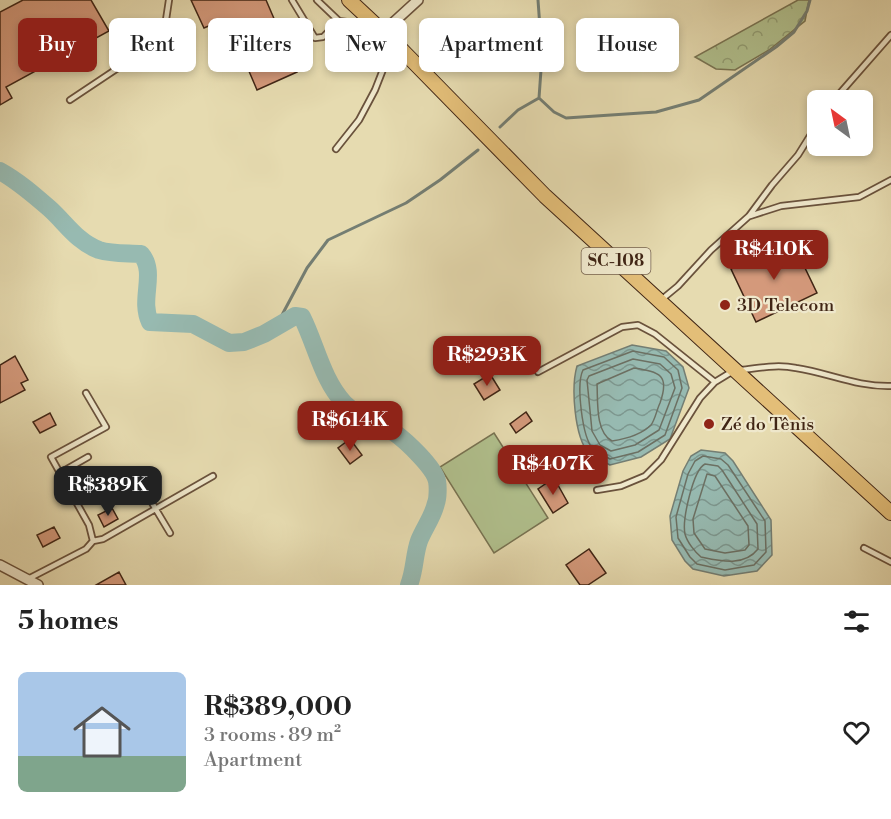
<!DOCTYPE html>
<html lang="en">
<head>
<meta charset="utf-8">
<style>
  body { margin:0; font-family:"Libre Bodoni",serif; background:#f6f6f6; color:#222; height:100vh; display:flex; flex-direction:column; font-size:22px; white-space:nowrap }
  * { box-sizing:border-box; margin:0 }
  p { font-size:20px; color:#767676 }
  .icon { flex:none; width:33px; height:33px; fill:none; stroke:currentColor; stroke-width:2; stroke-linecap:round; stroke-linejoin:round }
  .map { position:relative; height:585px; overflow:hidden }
  .side { display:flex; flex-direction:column; background:#fff; flex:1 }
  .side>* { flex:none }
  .hud { position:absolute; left:18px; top:18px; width:855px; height:54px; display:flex; gap:12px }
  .needle { width:39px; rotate:327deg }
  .tools { position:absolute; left:807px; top:90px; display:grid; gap:12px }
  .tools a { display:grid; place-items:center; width:66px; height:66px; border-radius:9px; background:#fff; box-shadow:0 3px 9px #0003; font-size:30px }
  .price { position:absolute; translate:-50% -51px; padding:0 14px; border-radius:12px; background:#8f2418; color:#fff; font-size:20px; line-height:39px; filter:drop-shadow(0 2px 3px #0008) }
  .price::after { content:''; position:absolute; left:50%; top:36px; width:18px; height:14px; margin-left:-9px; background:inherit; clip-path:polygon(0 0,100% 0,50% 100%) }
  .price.current { background:#222; color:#fff }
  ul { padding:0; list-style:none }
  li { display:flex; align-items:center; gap:18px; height:150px; padding:0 18px }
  li span { display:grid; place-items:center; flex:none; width:168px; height:120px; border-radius:9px; color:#555 }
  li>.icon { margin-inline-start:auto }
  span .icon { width:72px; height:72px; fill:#fffc; stroke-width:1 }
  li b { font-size:26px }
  h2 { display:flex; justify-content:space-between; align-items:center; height:72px; padding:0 18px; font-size:26px }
  .chip { padding:0 21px; border-radius:9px; background:#fff; box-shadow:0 3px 9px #0003; font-size:21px; line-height:54px }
  .chip.current { background:#8f2418; color:#fff }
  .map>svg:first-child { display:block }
</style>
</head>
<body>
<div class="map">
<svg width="891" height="585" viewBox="0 0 891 585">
  <defs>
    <pattern id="forest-crowns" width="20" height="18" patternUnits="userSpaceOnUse" patternTransform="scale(1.5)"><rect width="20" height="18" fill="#b1c18e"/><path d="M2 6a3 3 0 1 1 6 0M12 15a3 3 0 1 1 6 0" fill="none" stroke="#919d73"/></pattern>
    <pattern id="water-waves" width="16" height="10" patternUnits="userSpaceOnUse" patternTransform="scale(1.5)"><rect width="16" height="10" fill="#97bab1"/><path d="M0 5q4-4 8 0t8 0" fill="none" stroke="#7d978f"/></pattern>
  </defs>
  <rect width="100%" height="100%" fill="#e6dbb0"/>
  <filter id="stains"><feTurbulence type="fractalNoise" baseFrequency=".00333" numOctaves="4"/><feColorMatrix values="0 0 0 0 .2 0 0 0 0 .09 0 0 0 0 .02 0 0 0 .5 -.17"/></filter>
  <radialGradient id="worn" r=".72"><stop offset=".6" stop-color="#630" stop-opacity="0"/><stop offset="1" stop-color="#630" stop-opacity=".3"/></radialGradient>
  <path fill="#b1c18e" stroke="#787352" stroke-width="1.5" d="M494,433l54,85 -54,35 -54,-86z"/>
  <path fill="url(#forest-crowns)" stroke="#787352" stroke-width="1.5" d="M798,0h11l-4,21 -36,29 -34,20 -19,-1 -21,-12z"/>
  <path fill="url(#water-waves)" stroke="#747e73" stroke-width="1.5" d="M632,345l34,6 17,16 6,21 -19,51 -29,18 -31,8c-6,-3 -17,-6 -21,-11 -15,-18 -18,-67 -12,-88z
    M701,450l24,3 8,8 38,59 1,35 -15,16 -33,5 -31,-7 -8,-8 -13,-21 -2,-24 13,-45 8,-15z"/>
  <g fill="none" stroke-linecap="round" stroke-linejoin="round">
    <path stroke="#6c7063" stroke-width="1.5" d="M633,351l31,6 14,13 4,18 -17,47 -27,17 -28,7c-5,-3 -13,-5 -17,-10 -11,-12 -17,-65 -10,-79z
      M633,359l27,5 11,10 4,14 -16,42 -24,15 -24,6 -11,-6 -8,-14 -5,-51 2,-4z
      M634,368c26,4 36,7 26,35 -3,6 -5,17 -9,22 -9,9 -26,14 -39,16 -17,-9 -14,-41 -15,-57z
      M703,456l18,3 7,6 37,56 1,31 -12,13 -29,5 -28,-6 -7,-7 -12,-19 -2,-21 12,-43 7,-13z
      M705,464l13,2 4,4 35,54 1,25c-14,18 -38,12 -57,8 -6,-5 -14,-15 -16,-23 -3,-14 8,-64 20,-70z
      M707,474l8,2 33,50 1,19 -4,5 -20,3 -20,-4 -11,-16 -1,-14z"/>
    <path stroke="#747e73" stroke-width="3" d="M538,0l4,56 -3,42
      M539,98l15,14 12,6 90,-6 43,-12 77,-53 18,-15 13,-21 3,-11
      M500,127l18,-17 21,-12
      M283,323l-1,-8 25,-47 21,-28 78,-37 34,-23 38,-30"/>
    <path stroke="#97bab1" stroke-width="18" d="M0,171c18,10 33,23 49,37 16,14 28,34 50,42 13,4 28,3 42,4 16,19 -2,45 9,68l43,2 36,19 15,-1 20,-8 31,-18 7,1c14,28 20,62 42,86 13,14 35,19 51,30 11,8 39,34 42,48 1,5 1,17 -1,22 -3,14 -12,25 -17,38 -5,14 -4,29 -10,44"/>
  </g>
  <path fill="#d4997b" stroke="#402515" stroke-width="1.5" d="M23,0h68l18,31 -103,56 6,11 -12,7v-93z
    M191,0h75l31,72 -40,18 -26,-61 -9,4 -4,-11 -14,6z
    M792,241l25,52 -61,29 -25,-53z
    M15,356l13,24 -7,3 4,7 -25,13v-38z
    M490,374l10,16 -16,10 -10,-16z
    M526,412l6,9 -16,12 -6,-9z
    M50,413l6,12 -16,8 -7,-11z
    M350,439l12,16 -12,9 -12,-16z
    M554,478l14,25 -15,10 -15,-24z
    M112,508l6,11 -14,8 -6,-12z
    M54,527l6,11 -17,9 -6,-12z
    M589,549l17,24 -18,12h-8l-14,-20z
    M119,572l7,13h-30z"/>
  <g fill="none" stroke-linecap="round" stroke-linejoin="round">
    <g stroke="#6a523c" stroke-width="8">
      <path id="lane" d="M292,0l23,38 8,-1 16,-16
        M317,0l22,21 30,4
        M70,100l87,-58 7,-9 5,-33
        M834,100l57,-65
        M336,149l23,-29 16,-30 18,-46
        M750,216l31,-10 78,-9 32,-17
        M661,300l17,-14 33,-36 38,-34 23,-31 26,-30 20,-32
        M741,370c19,-2 36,-6 55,-2 33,5 61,19 95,18
        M538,372l84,-45 16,-2 17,9 60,48 18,-11
        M133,471l37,62
        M60,473l28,-16
        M597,490l24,-4 24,-10 16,-16 39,-62 15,-16
        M93,541l10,-2 110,-63
        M864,548l27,14
        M28,579l58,-30 7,-8 -4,-16 -38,-68 55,-30 -20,-34"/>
    </g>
    <g stroke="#6a523c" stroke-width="12">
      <path id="street" d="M383,32l35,-32
        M0,565l38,20"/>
    </g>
    <g stroke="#402515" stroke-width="16">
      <path id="primary" d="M349,0l45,42 151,154 346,317"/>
    </g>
    <use href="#lane" stroke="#efe8cc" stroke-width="4.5"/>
    <use href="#street" stroke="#efe8cc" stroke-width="9"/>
    <use href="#primary" stroke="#e3be78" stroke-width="14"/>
  </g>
  <g fill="#8f2418" stroke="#efe8cc" stroke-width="2">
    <circle cx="725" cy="305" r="6"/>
    <circle cx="709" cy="424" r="6"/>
  </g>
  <g text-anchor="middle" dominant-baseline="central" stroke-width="4.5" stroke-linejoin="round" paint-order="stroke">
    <rect fill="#efe8cc" stroke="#74604c" stroke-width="1.5" x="581.5" y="248" width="69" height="26" rx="4.5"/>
    <g font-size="16" font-weight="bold" fill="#402515">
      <text x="616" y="261">SC-108</text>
    </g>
    <g font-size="18" fill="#402515" stroke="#efe8cc" text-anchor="start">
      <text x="737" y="305">3D Telecom</text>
      <text x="721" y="424">Zé do Tênis</text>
    </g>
  </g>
  <rect width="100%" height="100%" filter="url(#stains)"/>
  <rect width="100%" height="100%" fill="url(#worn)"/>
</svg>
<div class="tools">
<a><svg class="needle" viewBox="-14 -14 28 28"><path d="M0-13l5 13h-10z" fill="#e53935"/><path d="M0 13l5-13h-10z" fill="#767676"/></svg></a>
</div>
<b class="price" style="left:774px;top:281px">R$410K</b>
<b class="price" style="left:487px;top:387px">R$293K</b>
<b class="price" style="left:350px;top:452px">R$614K</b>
<b class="price" style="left:553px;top:496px">R$407K</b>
<b class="price current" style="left:108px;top:517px">R$389K</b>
<div class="hud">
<a class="chip current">Buy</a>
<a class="chip">Rent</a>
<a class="chip">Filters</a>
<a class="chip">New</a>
<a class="chip">Apartment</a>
<a class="chip">House</a>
</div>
</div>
<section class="side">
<h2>5 homes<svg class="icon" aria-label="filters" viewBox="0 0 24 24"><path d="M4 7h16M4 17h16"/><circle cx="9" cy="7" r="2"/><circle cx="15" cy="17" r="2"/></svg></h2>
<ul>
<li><span style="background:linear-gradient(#a9c7e8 70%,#7fa58c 0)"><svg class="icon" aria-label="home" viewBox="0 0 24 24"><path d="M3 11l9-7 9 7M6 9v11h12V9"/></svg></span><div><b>R$389,000</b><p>3 rooms · 89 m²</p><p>Apartment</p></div><svg class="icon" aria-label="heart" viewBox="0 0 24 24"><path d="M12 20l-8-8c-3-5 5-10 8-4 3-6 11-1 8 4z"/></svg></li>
</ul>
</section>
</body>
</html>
